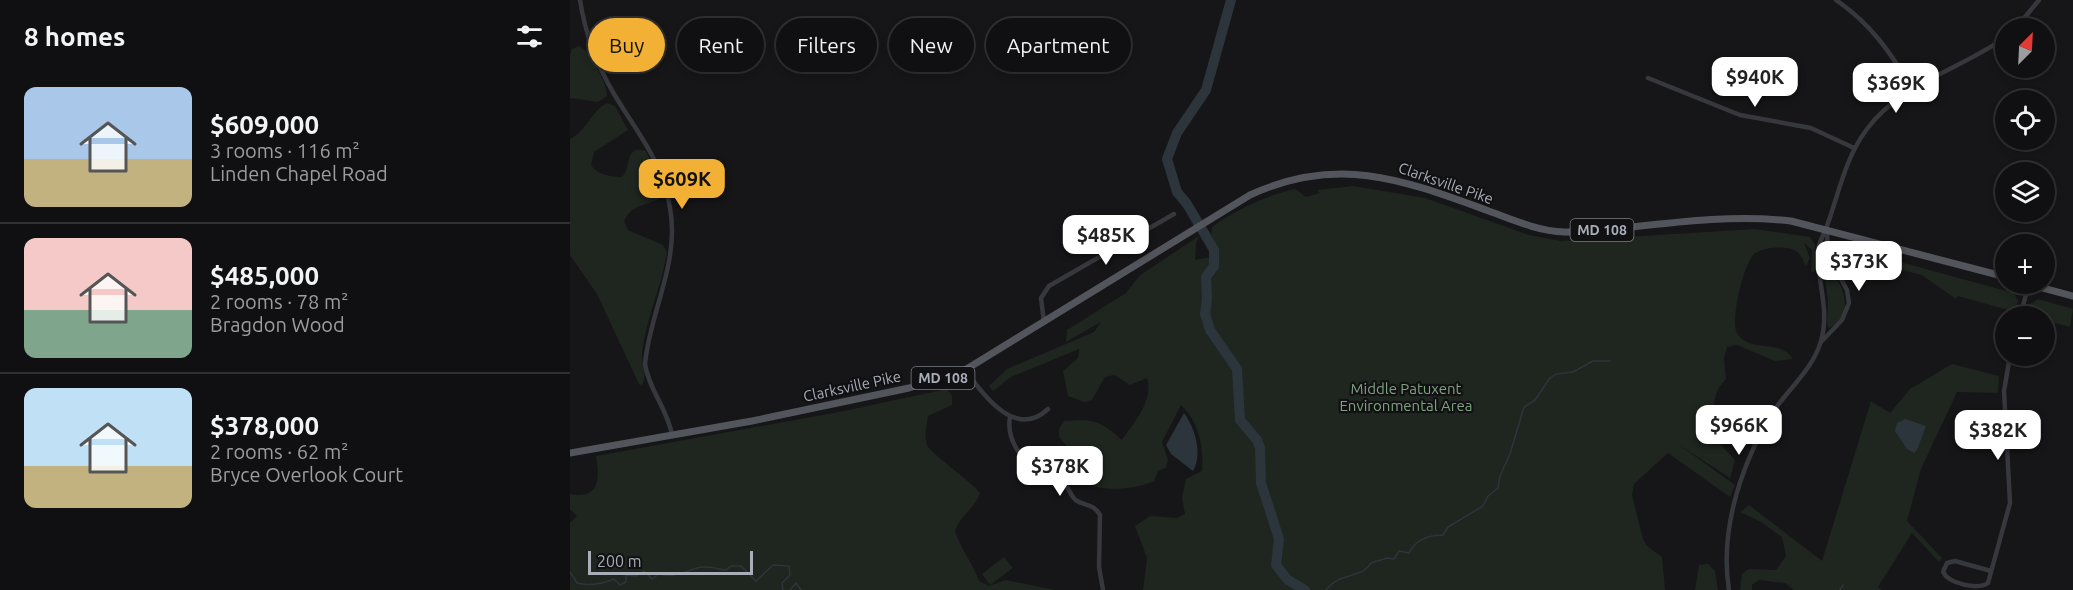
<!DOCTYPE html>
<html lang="en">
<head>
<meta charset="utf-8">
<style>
  body { margin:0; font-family:Ubuntu,sans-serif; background:#1e1e20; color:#f1f3f6; height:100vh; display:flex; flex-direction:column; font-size:22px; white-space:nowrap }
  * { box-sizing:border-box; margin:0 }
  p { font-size:20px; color:#9c9d9f }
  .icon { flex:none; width:33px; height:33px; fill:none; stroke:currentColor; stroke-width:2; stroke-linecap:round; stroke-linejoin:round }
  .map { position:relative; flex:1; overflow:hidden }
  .panel { display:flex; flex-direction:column; background:#101012; width:570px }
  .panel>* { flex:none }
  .guide { position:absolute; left:18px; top:18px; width:570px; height:54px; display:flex; gap:12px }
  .needle { width:39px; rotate:24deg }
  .controls { position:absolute; left:1425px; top:18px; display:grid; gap:12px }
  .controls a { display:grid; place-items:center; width:60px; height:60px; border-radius:50%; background:#101012; box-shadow:0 3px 9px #0003,0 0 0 2px #303032; font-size:30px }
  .scale { position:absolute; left:18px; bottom:15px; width:165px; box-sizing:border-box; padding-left:6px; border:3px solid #a8adb8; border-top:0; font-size:16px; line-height:21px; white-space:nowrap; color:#a8adb8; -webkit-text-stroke:4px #111113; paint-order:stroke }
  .price { position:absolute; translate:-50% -51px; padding:0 14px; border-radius:12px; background:#fff; color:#222; font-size:20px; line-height:39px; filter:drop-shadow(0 2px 3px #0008) }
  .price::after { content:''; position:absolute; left:50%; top:36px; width:18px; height:14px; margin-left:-9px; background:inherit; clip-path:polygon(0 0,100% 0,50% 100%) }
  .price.current { background:#f2b134; color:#111 }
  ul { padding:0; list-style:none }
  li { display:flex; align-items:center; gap:18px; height:150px; padding:0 24px }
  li+li { border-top:2px solid #303032 }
  li span { display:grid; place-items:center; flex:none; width:168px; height:120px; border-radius:12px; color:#555 }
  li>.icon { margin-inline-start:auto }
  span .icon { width:72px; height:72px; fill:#fffc; stroke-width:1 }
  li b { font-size:26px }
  h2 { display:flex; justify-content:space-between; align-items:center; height:72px; padding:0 24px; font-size:26px }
  .pill { padding:0 21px; border-radius:27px; background:#101012; box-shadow:0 3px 9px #0003,0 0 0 2px #303032; font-size:21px; line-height:54px }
  .pill.current { background:#f2b134; color:#111 }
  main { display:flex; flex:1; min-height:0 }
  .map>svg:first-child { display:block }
</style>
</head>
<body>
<main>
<section class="panel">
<h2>8 homes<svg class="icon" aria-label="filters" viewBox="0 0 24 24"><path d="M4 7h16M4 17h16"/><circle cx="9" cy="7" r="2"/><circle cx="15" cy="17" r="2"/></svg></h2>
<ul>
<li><span style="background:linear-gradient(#a9c7e8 60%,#c2b280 0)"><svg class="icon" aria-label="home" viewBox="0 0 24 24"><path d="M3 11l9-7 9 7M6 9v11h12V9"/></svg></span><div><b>$609,000</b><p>3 rooms · 116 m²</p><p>Linden Chapel Road</p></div></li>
<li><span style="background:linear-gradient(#f6c9c9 60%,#7fa58c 0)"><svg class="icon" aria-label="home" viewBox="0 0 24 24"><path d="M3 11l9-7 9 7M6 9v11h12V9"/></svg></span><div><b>$485,000</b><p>2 rooms · 78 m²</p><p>Bragdon Wood</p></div></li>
<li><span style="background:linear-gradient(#bfe0f5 65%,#c2b280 0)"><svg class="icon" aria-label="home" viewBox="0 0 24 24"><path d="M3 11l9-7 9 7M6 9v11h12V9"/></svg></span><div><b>$378,000</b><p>2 rooms · 62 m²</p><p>Bryce Overlook Court</p></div></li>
</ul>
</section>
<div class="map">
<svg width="1503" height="590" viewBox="0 0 1503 590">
  <rect width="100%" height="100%" fill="#161618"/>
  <path fill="#1e261f" d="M10,46c11,8 27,36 27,50l-9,6 -28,-4v-44l2,-5z
    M37,103l8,3 13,24 -34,22 -3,13c6,10 21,12 31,12 10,-10 2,-33 24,-26l16,38 -3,10c-15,8 -26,4 -35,22l4,9 35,15 4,7c-5,34 -21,66 -25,101 -1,10 6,23 0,32l-3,-1 -42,-90 -27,-39v-116c17,-8 20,-27 37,-36z
    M783,186l72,12 104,37 32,6 194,-12 55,8 5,8 2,26 -6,1 1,-22 -8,-7 6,15 -4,8c-3,-5 -5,-12 -10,-15 -9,-6 -32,-4 -41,2 -11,9 -25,67 -18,80 12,21 43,5 56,26l-18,2 -38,-16 -10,2 -3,11 2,21c-8,8 -10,14 -12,25 -7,29 1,35 21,56l-5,18 -52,-34 57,41 -5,12 -62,-44 -34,31 -2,11 11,44 4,7 15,11 3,33h-522l4,-32 -12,-32 15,-10 27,2 8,-4 -3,-16 4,-19 16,-8c2,-24 -3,-49 -21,-66l-19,37 6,18 -2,8 -8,3 -4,10c-21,9 -57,13 -74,-3l-1,-17 -20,-24v-8l5,-8c31,-2 35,-1 58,19 12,-18 32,-39 25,-62l-17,7 -16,-10 -9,2 -13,23 -8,2 -16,-6 -5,-25 15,-13 1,-9 -68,28 -18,14 -4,-5 18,-17 87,-37 7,-10 -35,20 1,-12 59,-37 13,-17 60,-40 -3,8 -1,16 21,-4 -5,-18 1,-11c25,-18 53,-31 83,-38l11,8 14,-4 -3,-3z
    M1267,245l177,48 4,8 -3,11 -57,-16 -2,3 -34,-24 -54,-14 -14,-9 -17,14 -6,-17z
    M1264,274c12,18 19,42 -5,54l-2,-4 1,-24 -3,-22z
    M1468,299l35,10 -3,18 -25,-7 -1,-4 -17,-1 3,-11z
    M1382,364l47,12 -1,17 -41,-1 -36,77 -14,52 35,37 -3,4 -27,-29 -34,54 4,3h-88l-9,-7 -26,-3 -7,5v5h-12l2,-16 7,-5 27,1 10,-14 -4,-19 -21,-15 -21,-10 9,-7 73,56 49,-160 19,12 20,-24z
    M377,389l5,7v9l-24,11c-1,9 -4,19 -1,29 3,8 43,35 53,48 -5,15 -19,22 -25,38 6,19 18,32 24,50l10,5 17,-6 49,10h-485v-67l7,-7 -7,-7v-15c30,6 30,-16 26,-38l243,-44z
    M434,557l9,11 -23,17 -8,-11z
    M1138,564l7,7 3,19h-23l4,-25z"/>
  <path fill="#2c353c" d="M614,413c11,15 19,41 9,58l-22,-17 -5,-9z
    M1335,419l21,7 -9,24 -3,3 -7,-4 -12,-18 2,-8z"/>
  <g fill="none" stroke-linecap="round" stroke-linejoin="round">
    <path stroke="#2c353c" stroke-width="1.5" d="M0,572l7,11c12,3 25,1 37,-4l6,6 6,-3v-7l10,1 8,-5 8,8 7,-5c15,4 25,-2 38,-6 10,-3 19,1 29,2l5,-4h10l15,15 17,-16 16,1 1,9 -8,8 1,7
      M220,590l6,-7 5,7
      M756,590c15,-19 36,-11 45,-27l16,-5 7,1 5,-8 10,2c7,-14 19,-18 34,-18l5,-8 35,-21 5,-10 10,-8 2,-12 10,-22 14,-47 11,-7 15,-22 6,-4 17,-2 20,-11h17
      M1270,590l3,-5"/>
    <path stroke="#2c353c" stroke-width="10" d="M661,0l-25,90 -29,43 -10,26 10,33 10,12 27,46v16l-8,11 1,22 -2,15 5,16 27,39 3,51 17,20 3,8 1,35 18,56 -3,26 12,15 17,10"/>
    <path stroke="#37383d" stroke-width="4.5" d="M10,0c5,33 17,65 34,94 24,40 48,66 56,114 10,55 -20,103 -25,156 4,26 23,46 27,71
      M1266,0c35,24 54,52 76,88
      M1446,28l23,-28
      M1078,78l92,37 71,13 43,20
      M1450,316l9,-32
      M474,322l-3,-24 8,-12 125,-72
      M1251,342l21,-22 7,-17 -2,-13 -19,-35 -1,-23
      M395,370c19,25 50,70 83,39
      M440,417c-4,21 10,42 28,54 7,5 17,7 25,12 7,4 7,14 14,18 9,5 17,3 23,14l-1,52 4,23
      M1421,571l-36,-10 -8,2 -4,9c6,12 35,18 45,11l22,-80 -6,-112 6,-35
      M1159,590c-10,-62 14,-133 49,-185 15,-20 36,-39 43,-64 9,-32 -4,-59 -3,-90 1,-10 6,-16 9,-25 12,-33 18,-68 40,-97 35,-47 93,-59 139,-92"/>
    <path stroke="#53555c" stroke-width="7" d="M1458,284l45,12
      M0,453l182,-32 157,-33 56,-18 285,-175c87,-40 151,-16 236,15 25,9 51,21 78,22 23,1 46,-3 68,-5 53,-6 106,-12 159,-6l215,56"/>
  </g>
  <g text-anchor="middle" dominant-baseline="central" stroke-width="4.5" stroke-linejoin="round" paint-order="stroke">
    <g fill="#111113" stroke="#7b7e86" stroke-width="1.5">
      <rect x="1000.5" y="219" width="63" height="22" rx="4.5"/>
      <rect x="341.5" y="367" width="63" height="22" rx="4.5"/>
    </g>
    <g font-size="14" font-weight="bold" fill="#a8adb8">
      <text x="1032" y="230">MD 108</text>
      <text x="373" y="378">MD 108</text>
    </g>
    <g font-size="15" fill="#a8adb8" stroke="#111113">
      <text transform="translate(876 183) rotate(19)">Clarksville Pike</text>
      <text transform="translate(282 386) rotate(-12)">Clarksville Pike</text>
    </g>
    <g font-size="15" fill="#7fa381" stroke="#111113">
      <text x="836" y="388">Middle Patuxent<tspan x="836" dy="17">Environmental Area</tspan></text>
    </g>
  </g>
</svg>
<div class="controls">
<a><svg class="needle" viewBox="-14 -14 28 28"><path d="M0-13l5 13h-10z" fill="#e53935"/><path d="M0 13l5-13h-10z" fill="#9c9d9f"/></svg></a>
<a><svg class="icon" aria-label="locate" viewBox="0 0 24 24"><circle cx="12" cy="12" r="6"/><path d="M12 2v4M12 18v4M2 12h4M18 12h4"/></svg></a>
<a><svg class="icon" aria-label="layers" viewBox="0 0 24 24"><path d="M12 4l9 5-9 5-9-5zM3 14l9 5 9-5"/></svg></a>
<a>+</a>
<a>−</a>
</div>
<div class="scale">200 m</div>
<b class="price" style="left:1185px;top:108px">$940K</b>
<b class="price" style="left:1326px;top:114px">$369K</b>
<b class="price current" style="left:112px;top:210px">$609K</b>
<b class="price" style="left:536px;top:266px">$485K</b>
<b class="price" style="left:1289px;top:292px">$373K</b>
<b class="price" style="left:1169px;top:456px">$966K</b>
<b class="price" style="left:1428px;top:461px">$382K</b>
<b class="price" style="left:490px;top:497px">$378K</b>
<div class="guide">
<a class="pill current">Buy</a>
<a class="pill">Rent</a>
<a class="pill">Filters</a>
<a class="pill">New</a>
<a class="pill">Apartment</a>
</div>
</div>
</main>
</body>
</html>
